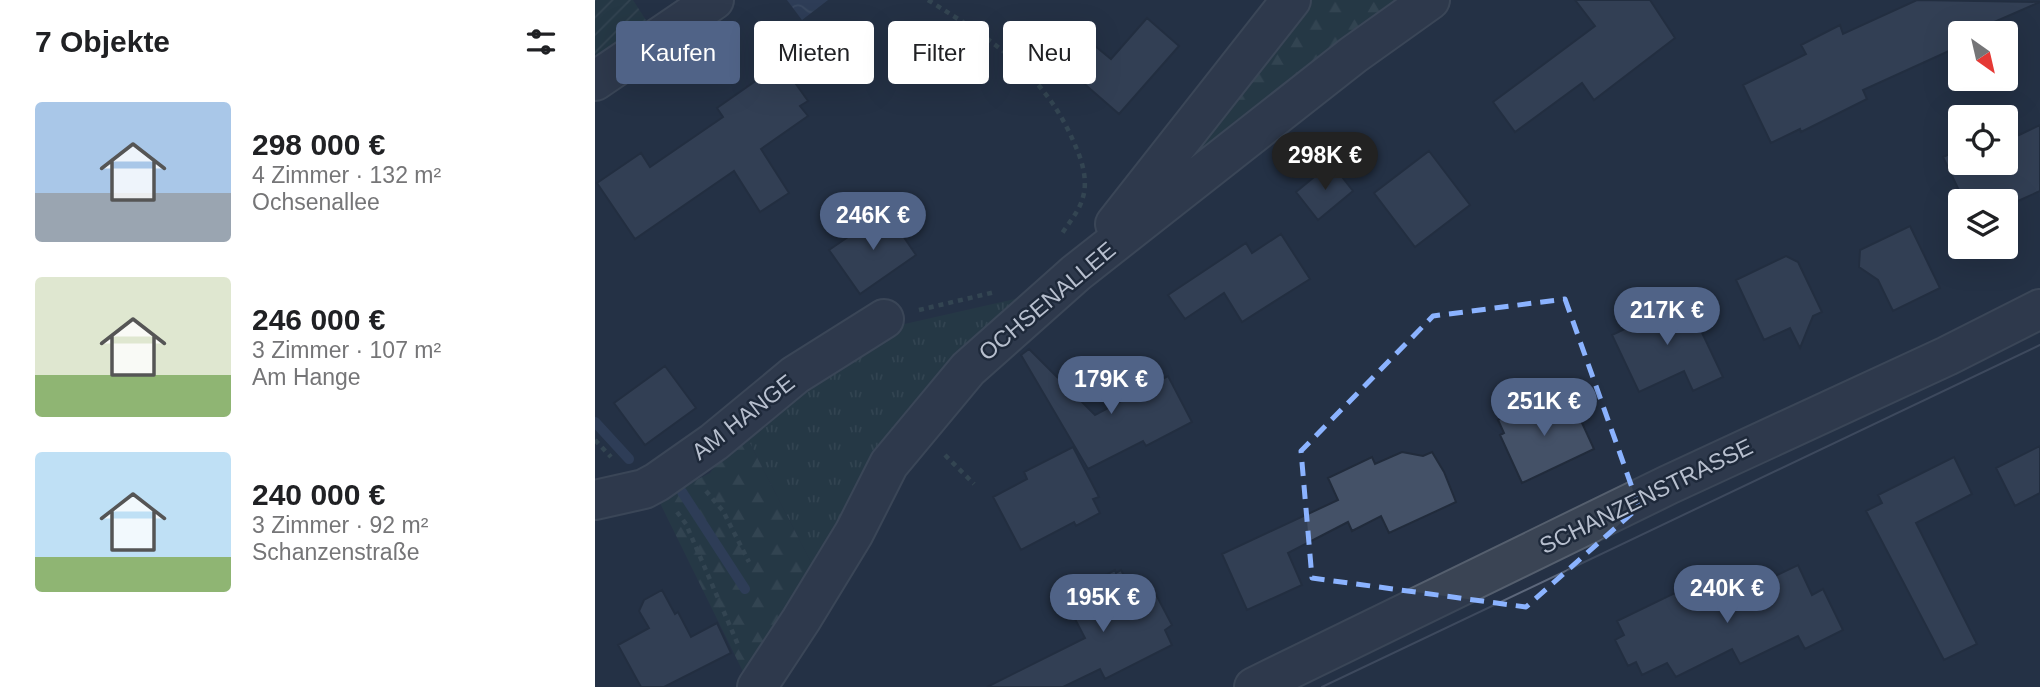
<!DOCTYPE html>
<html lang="de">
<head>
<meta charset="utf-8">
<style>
  body { margin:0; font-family:Helvetica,sans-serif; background:#f2f2f2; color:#202124; height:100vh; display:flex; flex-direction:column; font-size:26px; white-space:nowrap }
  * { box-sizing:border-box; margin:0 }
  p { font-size:23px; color:#757577 }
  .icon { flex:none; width:38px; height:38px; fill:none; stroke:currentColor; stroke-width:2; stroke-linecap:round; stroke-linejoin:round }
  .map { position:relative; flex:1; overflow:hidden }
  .drawer { display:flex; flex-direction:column; background:#fff; width:595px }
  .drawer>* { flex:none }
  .guide { position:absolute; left:21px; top:21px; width:665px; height:63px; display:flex; gap:14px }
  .needle { width:46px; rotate:146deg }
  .tools { position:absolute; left:1353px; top:21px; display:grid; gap:14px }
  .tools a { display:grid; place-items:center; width:70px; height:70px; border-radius:7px; background:#fff; box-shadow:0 7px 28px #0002; font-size:35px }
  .price { position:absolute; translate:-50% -60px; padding:0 16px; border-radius:24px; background:#506387; color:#fff; font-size:23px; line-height:46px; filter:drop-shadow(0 2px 4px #0008) }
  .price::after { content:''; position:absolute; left:50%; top:42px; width:21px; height:16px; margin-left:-10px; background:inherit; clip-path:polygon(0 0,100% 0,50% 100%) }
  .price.selected { background:#222; color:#fff }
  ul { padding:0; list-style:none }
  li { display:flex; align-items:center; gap:21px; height:175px; padding:0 35px }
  li span { display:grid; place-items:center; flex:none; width:196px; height:140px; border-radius:7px; color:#555 }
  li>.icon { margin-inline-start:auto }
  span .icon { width:84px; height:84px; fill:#fffc; stroke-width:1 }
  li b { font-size:30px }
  h2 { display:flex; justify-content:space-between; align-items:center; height:84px; padding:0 35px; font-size:30px }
  .chip { padding:0 24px; border-radius:7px; background:#fff; box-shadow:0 7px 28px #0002; font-size:24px; line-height:63px }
  .chip.selected { background:#506387; color:#fff }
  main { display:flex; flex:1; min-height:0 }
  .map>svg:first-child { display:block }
</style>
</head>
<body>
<main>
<section class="drawer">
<h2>7 Objekte<svg class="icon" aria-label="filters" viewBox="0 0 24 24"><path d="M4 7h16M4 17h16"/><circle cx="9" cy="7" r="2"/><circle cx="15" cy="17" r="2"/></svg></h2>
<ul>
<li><span style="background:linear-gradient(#a9c7e8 65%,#9aa5b1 0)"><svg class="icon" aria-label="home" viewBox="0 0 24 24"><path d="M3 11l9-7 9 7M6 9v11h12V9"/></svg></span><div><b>298 000 €</b><p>4 Zimmer · 132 m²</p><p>Ochsenallee</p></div></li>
<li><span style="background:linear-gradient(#dfe7d0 70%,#8fb573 0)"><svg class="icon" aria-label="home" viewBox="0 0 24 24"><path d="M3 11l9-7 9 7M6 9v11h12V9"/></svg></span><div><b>246 000 €</b><p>3 Zimmer · 107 m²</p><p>Am Hange</p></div></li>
<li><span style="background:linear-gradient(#bfe0f5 75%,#8fb573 0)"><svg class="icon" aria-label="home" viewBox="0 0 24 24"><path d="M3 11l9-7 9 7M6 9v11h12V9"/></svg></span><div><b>240 000 €</b><p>3 Zimmer · 92 m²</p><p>Schanzenstraße</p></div></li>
</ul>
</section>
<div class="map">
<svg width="1445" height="687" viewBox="0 0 1445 687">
  <defs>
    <pattern id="grass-tufts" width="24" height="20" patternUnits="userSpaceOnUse" patternTransform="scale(1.75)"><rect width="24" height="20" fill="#274146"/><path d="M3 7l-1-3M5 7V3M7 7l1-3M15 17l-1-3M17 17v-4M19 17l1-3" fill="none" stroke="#445b60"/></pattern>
    <pattern id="forest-firs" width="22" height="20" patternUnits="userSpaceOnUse" patternTransform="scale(1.75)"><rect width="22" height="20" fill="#274146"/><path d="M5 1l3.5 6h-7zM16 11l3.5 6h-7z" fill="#445b60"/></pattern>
    <pattern id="garden-furrows" width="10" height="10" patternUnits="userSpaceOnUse" patternTransform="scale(1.75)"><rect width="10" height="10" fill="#274146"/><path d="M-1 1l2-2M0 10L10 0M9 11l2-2" fill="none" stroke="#445b60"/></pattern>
    <pattern id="water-waves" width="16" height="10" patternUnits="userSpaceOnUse" patternTransform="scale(1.75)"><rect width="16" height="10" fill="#3a4d6e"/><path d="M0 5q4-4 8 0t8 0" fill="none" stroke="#546582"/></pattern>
  </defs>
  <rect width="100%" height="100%" fill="#253145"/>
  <path fill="url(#grass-tufts)" d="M433,296l-211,278 -75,-146 145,-100z"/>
  <path fill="url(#forest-firs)" d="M712,0h107l-284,219z
    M147,428l75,146 -68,110 -91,-185 52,-26z"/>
  <path fill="url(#garden-furrows)" d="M0,0h38l18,28 -56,37z"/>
  <path fill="url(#water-waves)" d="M192,0h41l-26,20z"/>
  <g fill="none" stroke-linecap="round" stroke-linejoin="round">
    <path stroke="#3a4d6e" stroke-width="10" d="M0,422l34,37
      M87,492l63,97"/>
  </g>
  <path fill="#445167" stroke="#212b3b" stroke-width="2" d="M980,0h75l25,38 -81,62 -12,-17 -67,49 -22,-30 102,-76z
    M1322,0l123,2 -71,31h-9v13l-97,44 4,9 -66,33 -1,-3 -29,14 -28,-58 63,-31 -5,-9 39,-20 3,9z
    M552,18l32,28 -60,68 -54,-47 24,-26 22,18z
    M186,63l27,38 -8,5 8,10 -47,33 28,44 -29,19 -26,-41 -99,68 -38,-56 44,-30 9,14 73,-50 -6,-9z
    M1420,124l4,11 21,-10v66l-22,10h-54l-21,-44 17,-8v14h45v-35z
    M834,151l41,54 -55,42 -41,-54z
    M736,163l22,28 -35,29 -22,-28z
    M291,211l30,44 -56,39 -31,-44z
    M1315,226l30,62 -47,23 -15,-31 -19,-13 1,-17z
    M686,234l29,45 -68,43 -18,-29 -39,26 -17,-24 78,-52 6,10z
    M1191,256l12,6 24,50 -9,4 -13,32 -10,-20 -26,12 -28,-60z
    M1075,295l6,11 11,-5 36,76 -30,14 -9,-20 -45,21 -27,-57 38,-18 -5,-10z
    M434,349l66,66 73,-39 24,46 -46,24 -3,-5 -55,28 -67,-114z
    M70,366l31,42 -51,37 -31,-42z
    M946,400l6,13 25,-12 22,48 -72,34 -22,-48 4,-2 -6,-13z
    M1445,446v47l-25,13 -19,-38z
    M478,447l26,50 -6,2 7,14 -24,13 -2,-4 -53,28 -28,-53 34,-18 -3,-7z
    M807,452l21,4 9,-4 12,20 12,30 -67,31 -8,-17 -29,15 -4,-9 -60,31 14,32 -55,25 -25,-56 116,-54 -10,-22 44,-21 3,7z
    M1359,457l18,37 -56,29 61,121 -33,16 -78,-149 16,-8 -4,-8z
    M1203,565l14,30 11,-6 20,41 -38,19 -7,-13 -58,28 -8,-15 -56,28 -9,-14 -25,12 -6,-13 -8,4 -13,-26 9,-5 -7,-14 68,-33 6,13 15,-7 6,12z
    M520,570l1,3 5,-3 8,15 11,-5 5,8 6,-3 21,40 -7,5 7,15 -67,34 -5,-10 -37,18h-76l98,-49 -21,-40z
    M67,590l13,24 3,-2 13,25 26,-14 14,30 -67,34h-23l-23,-42 31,-17 -10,-17 5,-11z"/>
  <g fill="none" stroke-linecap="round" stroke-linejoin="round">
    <g stroke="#555f6e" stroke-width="42">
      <path id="minor" d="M0,81l119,-81
        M520,224l176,-224
        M0,500l49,-11 13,-7 57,-40 81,-67 89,-56
        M162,687l44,-67 53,-87 35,-69 79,-95 108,-96 277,-218 77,-55"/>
    </g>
    <g stroke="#555f6e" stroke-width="42">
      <path id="tertiary" d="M659,687l414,-202 279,-129 93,-47"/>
    </g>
    <path stroke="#465e62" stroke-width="4.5" stroke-dasharray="5 5" stroke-linecap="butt" d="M333,0c64,40 117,73 147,145 7,15 13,35 8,52 -3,13 -15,27 -22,38
      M324,310l76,-18
      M0,440l16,17
      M350,455l29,29
      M111,491l17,20 26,51
      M82,512l9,12 53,123"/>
    <use href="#minor" stroke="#3a4454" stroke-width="38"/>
    <use href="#tertiary" stroke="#3a4454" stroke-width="38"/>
    <path stroke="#5c677b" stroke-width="2" d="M727,687l718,-342"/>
  </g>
  <path d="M0 0H1445V687H0ZM970,299l74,208 -113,100 -214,-29 -11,-127 132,-135z" fill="#253145" fill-opacity=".55" fill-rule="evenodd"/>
  <path fill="none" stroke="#8bb3ff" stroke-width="5" stroke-dasharray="14 9" stroke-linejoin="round" d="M970,299l74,208 -113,100 -214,-29 -11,-127 132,-135z"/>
  <g text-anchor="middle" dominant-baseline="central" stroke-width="5" stroke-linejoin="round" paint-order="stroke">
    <g font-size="23" fill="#b7bfce" stroke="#1e293a">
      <text transform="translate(452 301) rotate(-40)">OCHSENALLEE</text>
      <text transform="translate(148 417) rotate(-38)">AM HANGE</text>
      <text transform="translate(1051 496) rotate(-26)">SCHANZENSTRASSE</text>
    </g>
  </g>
</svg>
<div class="tools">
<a><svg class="needle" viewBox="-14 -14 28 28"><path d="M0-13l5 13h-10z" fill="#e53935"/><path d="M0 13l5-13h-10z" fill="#757577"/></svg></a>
<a><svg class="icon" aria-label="locate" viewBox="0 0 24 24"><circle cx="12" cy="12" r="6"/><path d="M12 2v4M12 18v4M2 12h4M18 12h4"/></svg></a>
<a><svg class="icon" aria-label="layers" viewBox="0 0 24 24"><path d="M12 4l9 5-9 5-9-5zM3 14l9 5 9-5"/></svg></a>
</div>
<b class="price selected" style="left:730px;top:192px">298K €</b>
<b class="price" style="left:278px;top:252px">246K €</b>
<b class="price" style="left:1072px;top:347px">217K €</b>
<b class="price" style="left:516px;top:416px">179K €</b>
<b class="price" style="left:949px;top:438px">251K €</b>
<b class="price" style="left:1132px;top:625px">240K €</b>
<b class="price" style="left:508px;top:634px">195K €</b>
<div class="guide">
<a class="chip selected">Kaufen</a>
<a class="chip">Mieten</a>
<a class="chip">Filter</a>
<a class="chip">Neu</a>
</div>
</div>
</main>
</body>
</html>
